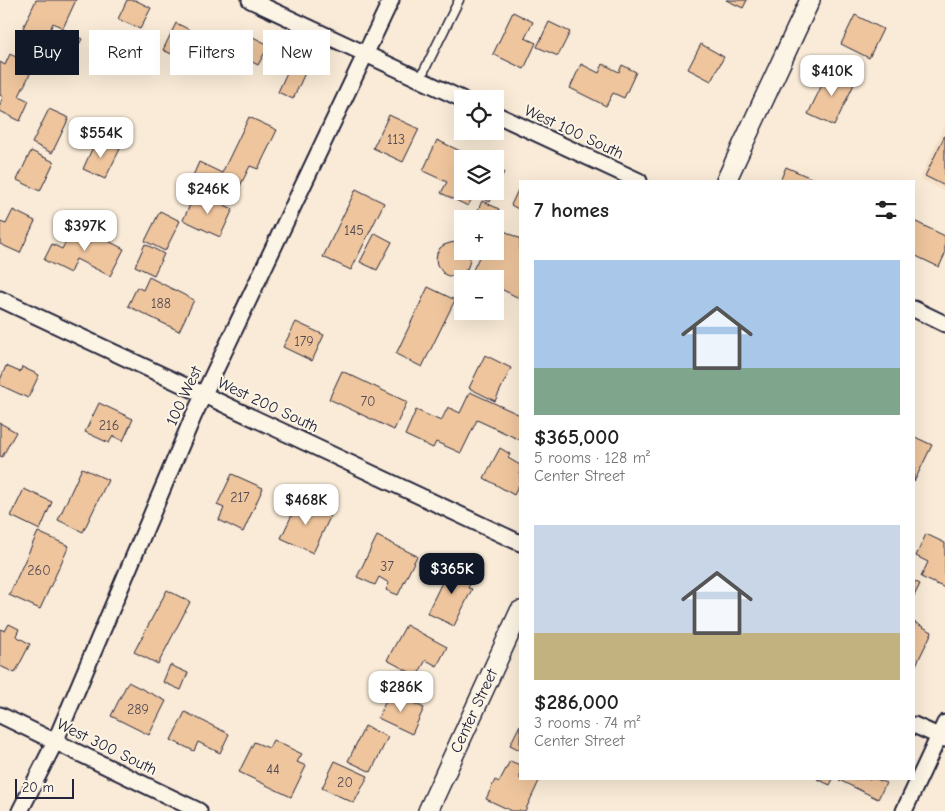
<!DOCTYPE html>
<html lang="en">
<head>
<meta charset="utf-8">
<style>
  body { margin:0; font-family:"Comic Neue",sans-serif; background:#f2f2f2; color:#222; height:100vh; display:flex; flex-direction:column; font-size:19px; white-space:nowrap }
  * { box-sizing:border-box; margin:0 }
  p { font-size:16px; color:#767676 }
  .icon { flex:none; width:28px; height:28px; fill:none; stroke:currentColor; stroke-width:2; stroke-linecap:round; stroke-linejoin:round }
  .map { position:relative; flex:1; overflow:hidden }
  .details { position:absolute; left:519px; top:180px; width:396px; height:600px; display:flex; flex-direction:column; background:#fff; border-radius:0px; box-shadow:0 5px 20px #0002 }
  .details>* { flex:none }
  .top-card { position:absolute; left:15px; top:30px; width:429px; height:45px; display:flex; gap:10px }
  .fabs { position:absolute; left:454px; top:90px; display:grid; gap:10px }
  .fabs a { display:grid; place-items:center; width:50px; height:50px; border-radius:0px; background:#fff; box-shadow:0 5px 20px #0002; font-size:25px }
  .scale { position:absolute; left:15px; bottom:12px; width:59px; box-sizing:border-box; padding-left:5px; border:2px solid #22223b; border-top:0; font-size:14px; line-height:18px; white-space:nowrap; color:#22223b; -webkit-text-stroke:4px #fcf5e5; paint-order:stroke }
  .price { position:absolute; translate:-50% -42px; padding:0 11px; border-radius:10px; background:#fff; color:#222; font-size:16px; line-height:32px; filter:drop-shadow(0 1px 2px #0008) }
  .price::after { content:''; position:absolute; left:50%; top:30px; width:15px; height:11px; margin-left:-8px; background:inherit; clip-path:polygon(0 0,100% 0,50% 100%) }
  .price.active { background:#111827; color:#fff }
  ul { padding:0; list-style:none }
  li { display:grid; align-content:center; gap:10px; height:265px; padding:0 15px }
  li span { display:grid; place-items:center; height:155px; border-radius:0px; color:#555 }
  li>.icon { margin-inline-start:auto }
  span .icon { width:90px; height:90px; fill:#fffc; stroke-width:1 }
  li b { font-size:21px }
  h2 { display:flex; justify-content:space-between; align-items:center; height:60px; padding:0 15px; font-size:21px }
  .chip { padding:0 18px; border-radius:0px; background:#fff; box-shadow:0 5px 20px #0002; font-size:18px; line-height:45px }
  .chip.active { background:#111827; color:#fff }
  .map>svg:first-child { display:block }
</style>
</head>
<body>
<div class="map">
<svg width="945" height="811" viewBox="0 0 945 811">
  <rect width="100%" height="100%" fill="#f9ebd7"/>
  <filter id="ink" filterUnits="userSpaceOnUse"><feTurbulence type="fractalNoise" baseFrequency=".02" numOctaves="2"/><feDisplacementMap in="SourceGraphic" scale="10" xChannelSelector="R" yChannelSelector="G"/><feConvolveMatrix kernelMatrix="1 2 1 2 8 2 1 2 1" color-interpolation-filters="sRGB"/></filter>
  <g filter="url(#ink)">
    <path fill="#f6e0c6" d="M945,124v67l-25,-12z"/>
    <path fill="#eec59d" stroke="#22223b" d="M36,0h40l-13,28 -10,-5 -7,16 -23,-11z
      M127,0h8l16,8 -11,21 -22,-10z
      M726,0h21l-4,8z
      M513,12l20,10 -8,16 11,5 -12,26 -31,-15z
      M855,15l28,14 -14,29 -28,-14z
      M549,22l21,10 -12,24 -21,-9z
      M176,23l46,23 -12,26 -47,-22z
      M61,28l21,11 -7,13 -20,-11z
      M249,35l20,10 -11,20 -19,-10z
      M701,44l23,13 -13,24 -23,-12z
      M10,54l24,12 -15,30 10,5 -9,20 -20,-10v-7l3,-7 -3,-2v-33l5,3z
      M581,64l18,9 4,-9 16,8 3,-7 14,7 -12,26 -11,-5 -7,13 -36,-18z
      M290,66l15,7 -12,26 -15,-7z
      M830,68l26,12 -22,46 -26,-12z
      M49,109l20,9 -17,35 -20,-10z
      M389,115l30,14 -16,33 -30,-14z
      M249,117l28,13 -19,39 -8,-3 -16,32 -42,-20 7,-16 23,11z
      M945,135v51l-20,-10z
      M97,138l23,11 -15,30 -22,-10z
      M437,140l40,19h-15v32h33l-5,11 -16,-8 -6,12 -27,-13 6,-11 -24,-11z
      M31,151l23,11 -14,29 -23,-11z
      M495,167l9,5 -9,19z
      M786,167l32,14h-38z
      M520,186v24l-9,-5z
      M356,189l28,14 -33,67 -28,-13z
      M196,192l37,17 -13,28 -37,-17z
      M482,201l17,8 -4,10h-21z
      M13,210l22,11 -15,32 -20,-9v-22l6,2z
      M160,211l20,10 -15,30 -20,-10z
      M914,221l31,15v18l-6,13 -25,-12z
      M75,224l49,25 -14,27 -34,-17 -6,14 -26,-13 8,-16 10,5z
      M495,226l25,13v57l-1,2 -24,-12v-7h-14l-10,-5 11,-23h13z
      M375,233l17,9 -15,28 -17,-8z
      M456,242l6,4v5h6l2,7 -1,6 -2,5 -8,6 -11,1 -4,-2 -7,-9 -1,-6 1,-6 3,-5 4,-3 6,-2z
      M145,244l19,10 -10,21 -19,-9z
      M149,277l45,23 -15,31 -51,-25 9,-19 6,3z
      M428,287l27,13 -33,67 -26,-13z
      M296,322l28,13 -12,26 -29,-14z
      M485,355l26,13 -16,33 -26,-13z
      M6,366l14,6 2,-5 17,8 -11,23 -28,-13v-5z
      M342,371l65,31 -13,28 -65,-31z
      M470,392l50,23v25l-43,-20 -16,33 -25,-11 -3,6 -28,-13 11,-25 25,11 7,-14 12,6z
      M99,403l34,16 -10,22 -10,-5 -4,7 -24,-11z
      M0,423l16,9 -14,25 -2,-1z
      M915,437l17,8 -18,37v-43z
      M500,448l10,6 -2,4 12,7v18l-6,12 -30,-17z
      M82,468l26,12 -25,52 -25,-12z
      M232,474l31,14 -20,44 -24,-12 5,-12 -7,-3z
      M24,489l28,13 -12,28 -29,-14z
      M299,500l32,15 -18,38 -32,-15z
      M38,532l31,14 -29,63 -31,-14z
      M926,534l19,9v45l-24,-11 7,-15 -12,-6z
      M377,536l40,20 -19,39 -12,-5 3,-7 -10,-6 -4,8 -18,-8z
      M452,562l23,12 -7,14 4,1 -18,37 -27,-13z
      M914,581l6,3 -6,12z
      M167,590l23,12 -32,62 -24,-12z
      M914,622l18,10 -18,37z
      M9,624l10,5 -3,7 14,8 -15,29 -15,-7v-37l5,2z
      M406,625l41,22 -10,19 -11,-6 -9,16 -30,-16z
      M170,665l18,8 -7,17 -18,-8z
      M128,682l38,19 -17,34 -38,-19z
      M390,692l34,16 -12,26 -34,-16z
      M185,712l44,22 -9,19 -22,-11 -4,9 -23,-11z
      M520,725v25l-10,-5z
      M365,726l23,11 -17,35 -23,-11z
      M273,740l29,14 -5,8 9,4 -15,31 -52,-25 15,-30 15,6z
      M335,761l33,15 -14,27 -32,-15z
      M510,761l10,4v14h20l-15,32h-13l-26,-12 9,-19 4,2z
      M817,779h16l-3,6z
      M840,779h36l10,4 -8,16 -39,-19z"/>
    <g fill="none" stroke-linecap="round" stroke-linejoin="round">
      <g stroke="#22223b" stroke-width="11">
        <path id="service" d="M420,79l39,-79"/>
      </g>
      <g stroke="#22223b" stroke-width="19">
        <path id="minor" d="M250,0l212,99
          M495,114l144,67
          M0,299l520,244
          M914,309l31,15
          M0,715l199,96
          M914,725l31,14
          M20,811l35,-69 138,-325 198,-417
          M904,811l41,-88"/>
      </g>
      <g stroke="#22223b" stroke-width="22">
        <path id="tertiary" d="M726,181l84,-181
          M428,811l92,-200"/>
      </g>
      <use href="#service" stroke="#fcf5e5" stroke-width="8"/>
      <use href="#minor" stroke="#fcf5e5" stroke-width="15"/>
      <use href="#tertiary" stroke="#fcf5e5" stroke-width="19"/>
    </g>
  </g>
  <g text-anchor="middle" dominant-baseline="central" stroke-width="4" stroke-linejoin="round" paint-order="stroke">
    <g font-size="14" fill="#554b54">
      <text x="396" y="139">113</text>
      <text x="354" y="230">145</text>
      <text x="161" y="303">188</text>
      <text x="304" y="341">179</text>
      <text x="368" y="401">70</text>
      <text x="109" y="425">216</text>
      <text x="240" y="497">217</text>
      <text x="387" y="566">37</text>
      <text x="39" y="570">260</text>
      <text x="138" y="709">289</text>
      <text x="273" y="769">44</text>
      <text x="345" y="782">20</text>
    </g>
    <g font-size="16" fill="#22223b" stroke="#fcf5e5">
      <text transform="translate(574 132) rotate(25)">West 100 South</text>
      <text transform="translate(184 396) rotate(-65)">100 West</text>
      <text transform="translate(268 405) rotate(25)">West 200 South</text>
      <text transform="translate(474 711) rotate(-65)">Center Street</text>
      <text transform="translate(107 747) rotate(26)">West 300 South</text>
    </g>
  </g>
</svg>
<div class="fabs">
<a><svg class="icon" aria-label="locate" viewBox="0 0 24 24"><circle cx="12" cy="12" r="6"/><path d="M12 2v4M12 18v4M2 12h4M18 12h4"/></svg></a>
<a><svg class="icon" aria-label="layers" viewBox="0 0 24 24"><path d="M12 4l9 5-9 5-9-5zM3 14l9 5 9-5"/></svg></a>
<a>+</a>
<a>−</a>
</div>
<div class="scale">20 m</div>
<b class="price" style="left:832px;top:97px">$410K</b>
<b class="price" style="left:101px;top:159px">$554K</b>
<b class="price" style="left:208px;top:215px">$246K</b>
<b class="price" style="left:85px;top:252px">$397K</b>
<b class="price" style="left:306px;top:526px">$468K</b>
<b class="price active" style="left:452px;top:595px">$365K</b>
<b class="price" style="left:401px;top:713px">$286K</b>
<div class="top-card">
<a class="chip active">Buy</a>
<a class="chip">Rent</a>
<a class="chip">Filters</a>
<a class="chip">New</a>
</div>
<section class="details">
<h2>7 homes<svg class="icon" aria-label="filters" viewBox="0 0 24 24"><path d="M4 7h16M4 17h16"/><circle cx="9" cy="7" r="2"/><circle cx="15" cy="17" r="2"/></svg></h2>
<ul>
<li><span style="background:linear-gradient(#a9c7e8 70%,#7fa58c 0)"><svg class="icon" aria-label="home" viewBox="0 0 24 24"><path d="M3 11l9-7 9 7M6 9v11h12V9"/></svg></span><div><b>$365,000</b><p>5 rooms · 128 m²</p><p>Center Street</p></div></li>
<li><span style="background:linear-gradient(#c9d6e8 70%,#c2b280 0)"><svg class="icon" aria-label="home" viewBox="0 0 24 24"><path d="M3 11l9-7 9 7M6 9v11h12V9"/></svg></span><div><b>$286,000</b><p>3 rooms · 74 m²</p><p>Center Street</p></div></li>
</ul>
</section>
</div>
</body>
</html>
